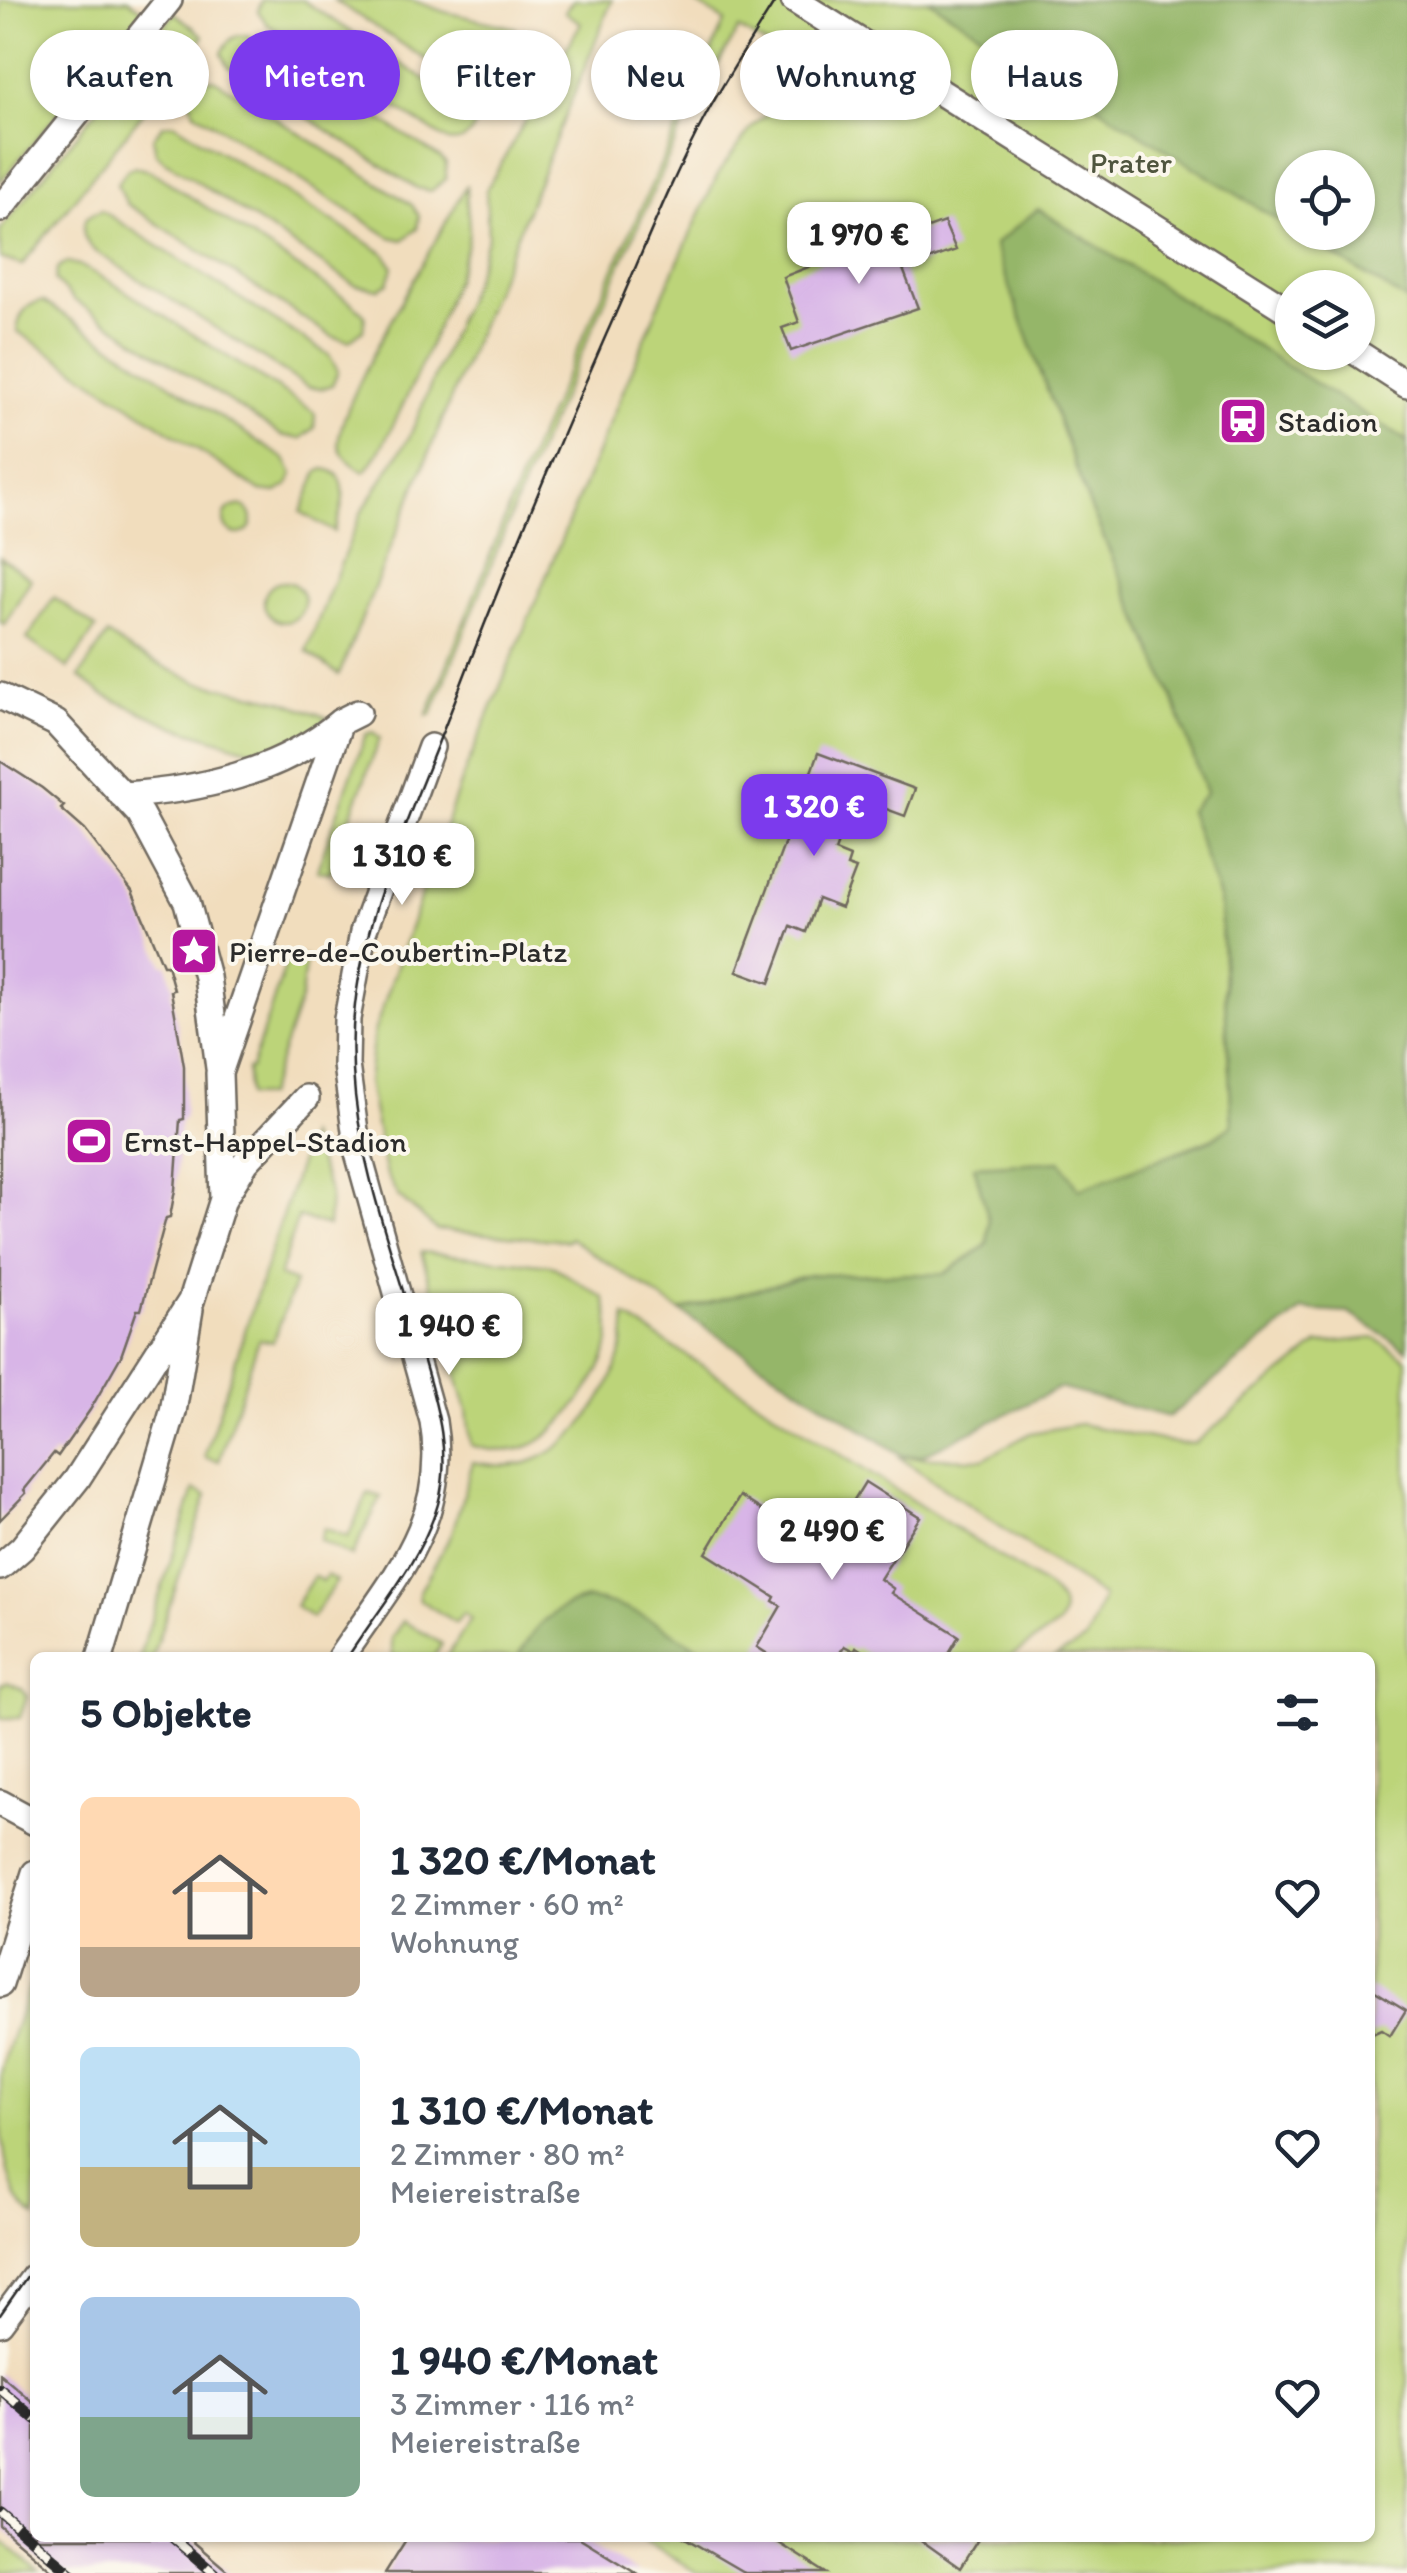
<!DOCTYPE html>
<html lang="de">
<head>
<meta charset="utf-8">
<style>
  body { margin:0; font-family:Itim,sans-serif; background:#f2f2f3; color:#1f2937; height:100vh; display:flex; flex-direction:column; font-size:38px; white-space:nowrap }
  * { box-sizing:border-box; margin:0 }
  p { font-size:32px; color:#747a83 }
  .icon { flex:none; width:55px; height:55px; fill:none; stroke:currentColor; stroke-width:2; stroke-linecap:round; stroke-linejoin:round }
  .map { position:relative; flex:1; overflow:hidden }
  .drawer { position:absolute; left:30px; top:1652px; width:1345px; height:890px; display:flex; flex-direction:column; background:#fff; border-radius:15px; box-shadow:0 2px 8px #0004 }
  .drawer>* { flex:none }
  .top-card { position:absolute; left:30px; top:30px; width:1348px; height:90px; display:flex; gap:20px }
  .controls { position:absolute; left:1275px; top:150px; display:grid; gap:20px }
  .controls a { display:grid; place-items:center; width:100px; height:100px; border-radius:50%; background:#fff; box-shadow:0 2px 8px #0004; font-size:50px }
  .price { position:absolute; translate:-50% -85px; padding:0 22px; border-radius:20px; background:#fff; color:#222; font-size:32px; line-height:65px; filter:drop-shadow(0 2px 5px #0008) }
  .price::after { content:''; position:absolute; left:50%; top:60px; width:30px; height:22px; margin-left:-15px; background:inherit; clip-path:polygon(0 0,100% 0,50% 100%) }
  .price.selected { background:#7c3aed; color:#fff }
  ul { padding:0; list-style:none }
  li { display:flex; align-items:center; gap:30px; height:250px; padding:0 50px }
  li span { display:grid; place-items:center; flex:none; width:280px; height:200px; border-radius:15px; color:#555 }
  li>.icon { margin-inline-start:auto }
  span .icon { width:120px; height:120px; fill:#fffc; stroke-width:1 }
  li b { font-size:42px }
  h2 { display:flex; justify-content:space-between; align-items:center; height:120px; padding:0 50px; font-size:42px }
  .chip { padding:0 35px; border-radius:45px; background:#fff; box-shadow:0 2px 8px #0004; font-size:35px; line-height:90px }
  .chip.selected { background:#7c3aed; color:#fff }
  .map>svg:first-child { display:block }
</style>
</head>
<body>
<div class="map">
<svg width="1407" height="2573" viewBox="0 0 1407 2573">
  <rect width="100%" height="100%" fill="#fbf7ec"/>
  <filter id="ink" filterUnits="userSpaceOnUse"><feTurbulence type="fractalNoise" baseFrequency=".01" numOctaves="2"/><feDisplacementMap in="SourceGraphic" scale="20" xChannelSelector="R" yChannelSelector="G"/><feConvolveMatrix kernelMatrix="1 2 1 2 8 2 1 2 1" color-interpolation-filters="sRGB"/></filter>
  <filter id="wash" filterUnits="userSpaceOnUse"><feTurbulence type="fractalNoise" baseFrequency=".0048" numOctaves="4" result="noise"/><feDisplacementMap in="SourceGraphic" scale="40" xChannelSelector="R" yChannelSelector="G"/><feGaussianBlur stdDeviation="2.25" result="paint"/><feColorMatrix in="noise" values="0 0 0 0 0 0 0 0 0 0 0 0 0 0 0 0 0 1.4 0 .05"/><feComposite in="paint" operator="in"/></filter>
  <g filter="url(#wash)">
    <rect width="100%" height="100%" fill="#f1ddbd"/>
    <path fill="#bcd479" stroke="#748052" stroke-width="2.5" fill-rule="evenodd" d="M0,0h128l16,11 -144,171z
      M262,0h40l171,110c9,17 -8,35 -25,31l-181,-117 -9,-13z
      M334,0h78l33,12 70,16c11,19 -7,39 -17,57l-16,6 -10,-2z
      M573,0h39l-273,675 -33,-24 55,-138 49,-77 65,-159 13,-41 -2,-46 95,-167 -16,-11z
      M690,0h717v1310l-187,-405 12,220 -21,14 -160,61 -107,74 -135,1 -129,36 -110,-73 -2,3 -131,-11 -39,-34 -13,-24 -17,-90 6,-50 87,-251 204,-491 54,-118 34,-46 45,-38 12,-5 -33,-32 -38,-22 -52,87 -162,364 -93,234 -5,2 96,-245 202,-450zM1292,168h66v64h-66zM1292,288h66v64h-66z
      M175,13l29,23 -182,229 -22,-7v-28z
      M246,35l195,123 5,5v16l-15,12 -14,-3 -189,-122 -6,-13c6,-12 10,-18 24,-18z
      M214,79l198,126 7,11 -2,13 -14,11 -13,-3 -195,-125 -7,-14 13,-18z
      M174,123l211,131 8,13 -5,16 -10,6 -23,-4 -193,-126 -6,-6 -3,-15 10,-13z
      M135,167l16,4 201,132 13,12 -2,15 -14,11 -16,-4 -206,-133 -10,-20 10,-14z
      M467,185c-3,18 5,37 1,54 -6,35 -81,215 -104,233 -10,-7 -23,-14 -25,-28 -6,-31 107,-221 128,-259z
      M101,210l228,145 9,16 -6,14 -11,4 -13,-2 -213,-136c-12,-10 -14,-20 -9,-34z
      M67,262l12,3 32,17 200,128 4,4 -1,14 -14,11 -19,-4 -207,-135 -19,-20 2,-11z
      M43,301l242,158 8,15 -5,11 -13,8 -15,-2 -243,-160c2,-16 9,-28 26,-30z
      M324,469c31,4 17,44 10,63l-33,-20 17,-40z
      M224 520a14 14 0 1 1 28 0a14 14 0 1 1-28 0Z
      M0,557l31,22 -27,46 -4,-4z
      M264 602a20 20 0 1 1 40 0a20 20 0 1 1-40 0Z
      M54,597l42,31 -28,40 -41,-29z
      M107,635l27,18 63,29 86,19 45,17 -36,30 -34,4 -83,-25 -72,-32 -24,-18z
      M373,732l7,6 -50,135 -13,-3 49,-136z
      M289,954l17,4 -5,39 -34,99h-19l-1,-27 4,-1z
      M308,1136l22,57 -2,33 -30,-9 -19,59 16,6 -22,60 -14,-3 -40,122 -13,-3 -1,-3z
      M421,1252l130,13 53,33c15,44 -1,71 -27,106 -29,38 -56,57 -106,41l-4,-34z
      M625,1316l422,271c12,10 21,22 12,37l-49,33 -564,1 25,-39 -8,-6 -7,10 -36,-23 -1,-7 33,-60 21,-71c21,4 41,6 62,-2 49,-19 94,-92 90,-144z
      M1374,1338l33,21v1214h-711l-55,-35h729v-880l-314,-1 30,-17 17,-43 -204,-140 84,2 48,-26 49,-9 100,20 15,-1 123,-99z
      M194,1490l13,5 -55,162h-13z
      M368,1493l13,4 -29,59 -32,-16 4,-12 24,9z
      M327,1575l10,6 -25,37 -17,-12 19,-30 8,5z
      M403,1621l39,23 -8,13h-41l-2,-19z
      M7,1682l15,7 5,8 -7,21h-20v-33z
      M35,1971v246c-35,-17 -35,-106 -34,-143 7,-34 23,-69 34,-103z
      M0,2539l39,34h-39z"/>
    <path fill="#95b669" stroke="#60704a" stroke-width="2.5" d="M928,0h479v301l-109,-68 60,-1v-64h-66v61z
      M1038,209l369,232v909l-58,-37 -47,-3 -133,107 -110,-29 -138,68h-18l-223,-145 129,-36 135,-1 43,-29 2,-25 -15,-54 87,-5 18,28 132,-49 21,-15 -12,-224 -31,-90 17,-18 -33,-95 -84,-194 -95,-259z
      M587,1599c47,5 87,35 127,58h-196c14,-29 36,-51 69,-58z"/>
    <g id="blocks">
      <path fill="#d8b5e7" d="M944,222l12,28 -53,19 15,39 -127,43 -9,-23 17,-6 -16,-45 43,-17 2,5z
        M818,753l97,36 -10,27 -62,-23 -16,43 12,4 -4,11 15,6 -3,9 9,3 -15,39 -23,-9 -12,33 -15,-6 -21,57 -33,-12z
        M0,761l42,27 22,18 -3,3 24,21 47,61 31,74h4l7,25 -3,1 13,75v53l-4,1 -5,70 -5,27 -4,1 -25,92h-4l-16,46 -31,54 -32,46 -4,-3 -30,37 2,3 -26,27z
        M865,1482l55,35 -40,62 14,10 -3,4 68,43 -13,22h-73l-17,-11 -2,4 -10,-5 -7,12h-63l-17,-11 24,-41 -8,-5 2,-4 -69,-44 34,-57 71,46 3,-4 12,7z
        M1370,1988l36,22 -16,26 -9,-6 -11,5z
        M0,2374l35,30v134h154l41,35h-175l-55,-47z
        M407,2538h173l57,35h-252z
        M685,2538h86l55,35h-81z
        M918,2538h61l-19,30z"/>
    </g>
  </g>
  <g filter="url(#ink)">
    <use href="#blocks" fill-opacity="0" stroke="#70695e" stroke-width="2.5"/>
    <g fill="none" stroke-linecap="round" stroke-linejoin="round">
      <g stroke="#70695e" stroke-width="30">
        <path id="street" d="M794,0l498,313
          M0,209l169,-209
          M1356,352l51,33
          M0,696l56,27 84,91 47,88 20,75 12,91
          M122,795c76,-4 159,-23 218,-73
          M223,1199l-4,-126 121,-351 18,-9
          M0,1567l22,-19 55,-69 114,-178 32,-102 23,-37 60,-64
          M100,1658l73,-246 17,-103
          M340,1658c52,-78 110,-137 93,-237l-75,-268 -12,-88 1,-46 16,-87 68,-185
          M0,1803l35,19
          M0,1984l35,-111
          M0,2323l35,-47"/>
      </g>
      <use href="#street" stroke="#fff" stroke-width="25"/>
      <path stroke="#2b2b2b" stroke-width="2.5" d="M347,1658c31,-48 75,-99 91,-154 16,-57 -6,-112 -21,-167 -31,-107 -76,-218 -62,-332 11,-100 61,-203 97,-297 48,-126 100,-250 154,-373 33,-73 62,-150 100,-220 22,-40 46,-77 70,-115
        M0,2315l35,-50"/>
      <g stroke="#2b2b2b" stroke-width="11">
        <path id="rail" d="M0,2389l35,30
          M0,2512l71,61
          M173,2538l41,35"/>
      </g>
      <use href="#rail" stroke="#fbf7ec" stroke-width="8" stroke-dasharray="22" stroke-linecap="butt"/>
    </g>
  </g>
  <defs>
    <g id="station-square" transform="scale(2.5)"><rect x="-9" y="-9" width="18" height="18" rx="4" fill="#b5179e" stroke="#fbf7ec"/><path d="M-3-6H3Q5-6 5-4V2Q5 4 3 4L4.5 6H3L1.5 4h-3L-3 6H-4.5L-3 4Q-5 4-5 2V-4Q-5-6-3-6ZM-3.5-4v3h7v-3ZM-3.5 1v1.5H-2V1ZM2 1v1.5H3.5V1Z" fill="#fff"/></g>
    <g id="sight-square" transform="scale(2.5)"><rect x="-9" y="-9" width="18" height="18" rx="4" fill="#b5179e" stroke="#fbf7ec"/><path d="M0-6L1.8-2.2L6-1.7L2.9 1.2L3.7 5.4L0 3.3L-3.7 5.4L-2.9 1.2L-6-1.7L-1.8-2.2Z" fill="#fff"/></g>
    <g id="stadium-square" transform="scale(2.5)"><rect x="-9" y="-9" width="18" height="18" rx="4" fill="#b5179e" stroke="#fbf7ec"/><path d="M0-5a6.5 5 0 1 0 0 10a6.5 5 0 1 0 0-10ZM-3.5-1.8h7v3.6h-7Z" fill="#fff"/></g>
  </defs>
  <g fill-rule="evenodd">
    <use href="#station-square" x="1243" y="421"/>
    <use href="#sight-square" x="194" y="951"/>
    <use href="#stadium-square" x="89" y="1141"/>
  </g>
  <g text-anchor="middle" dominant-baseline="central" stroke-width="8" stroke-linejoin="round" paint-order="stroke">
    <g font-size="30" fill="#4f553e" stroke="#fbf7ec">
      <text x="1131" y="162">Prater</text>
    </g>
    <g font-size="30" fill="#2b2b2b" stroke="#fbf7ec" text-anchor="start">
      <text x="1278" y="421">Stadion</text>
      <text x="229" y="951">Pierre-de-Coubertin-Platz</text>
      <text x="124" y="1141">Ernst-Happel-Stadion</text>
    </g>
  </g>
</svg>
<div class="controls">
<a><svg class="icon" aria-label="locate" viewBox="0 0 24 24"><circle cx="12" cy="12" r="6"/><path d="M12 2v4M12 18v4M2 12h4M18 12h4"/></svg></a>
<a><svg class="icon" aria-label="layers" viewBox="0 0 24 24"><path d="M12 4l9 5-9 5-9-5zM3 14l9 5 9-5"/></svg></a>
</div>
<b class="price" style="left:859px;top:287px">1 970 €</b>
<b class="price selected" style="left:814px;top:859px">1 320 €</b>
<b class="price" style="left:402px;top:908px">1 310 €</b>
<b class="price" style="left:449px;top:1378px">1 940 €</b>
<b class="price" style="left:832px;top:1583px">2 490 €</b>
<div class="top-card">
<a class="chip">Kaufen</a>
<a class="chip selected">Mieten</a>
<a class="chip">Filter</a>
<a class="chip">Neu</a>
<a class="chip">Wohnung</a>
<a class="chip">Haus</a>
</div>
<section class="drawer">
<h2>5 Objekte<svg class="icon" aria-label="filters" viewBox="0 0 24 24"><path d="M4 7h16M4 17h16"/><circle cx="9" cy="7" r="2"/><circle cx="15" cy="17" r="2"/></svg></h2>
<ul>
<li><span style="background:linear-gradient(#ffd9b3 75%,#b9a48a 0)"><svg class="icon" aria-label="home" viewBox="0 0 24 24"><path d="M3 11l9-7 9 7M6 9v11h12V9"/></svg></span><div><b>1 320 €/Monat</b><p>2 Zimmer · 60 m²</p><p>Wohnung</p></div><svg class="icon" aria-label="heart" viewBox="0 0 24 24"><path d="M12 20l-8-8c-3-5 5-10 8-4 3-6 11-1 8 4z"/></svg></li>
<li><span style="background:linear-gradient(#bfe0f5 60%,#c2b280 0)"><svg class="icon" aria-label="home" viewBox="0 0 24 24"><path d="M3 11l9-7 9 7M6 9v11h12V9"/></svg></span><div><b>1 310 €/Monat</b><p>2 Zimmer · 80 m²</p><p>Meiereistraße</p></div><svg class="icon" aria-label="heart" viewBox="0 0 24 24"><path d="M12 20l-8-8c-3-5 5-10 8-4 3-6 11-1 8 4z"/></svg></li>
<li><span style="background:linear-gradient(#a9c7e8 60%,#7fa58c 0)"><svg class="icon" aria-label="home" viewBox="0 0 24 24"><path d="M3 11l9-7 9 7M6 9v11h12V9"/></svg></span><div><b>1 940 €/Monat</b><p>3 Zimmer · 116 m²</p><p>Meiereistraße</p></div><svg class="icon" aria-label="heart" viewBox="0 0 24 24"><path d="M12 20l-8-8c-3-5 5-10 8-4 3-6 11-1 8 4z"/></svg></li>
</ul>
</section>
</div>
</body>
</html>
